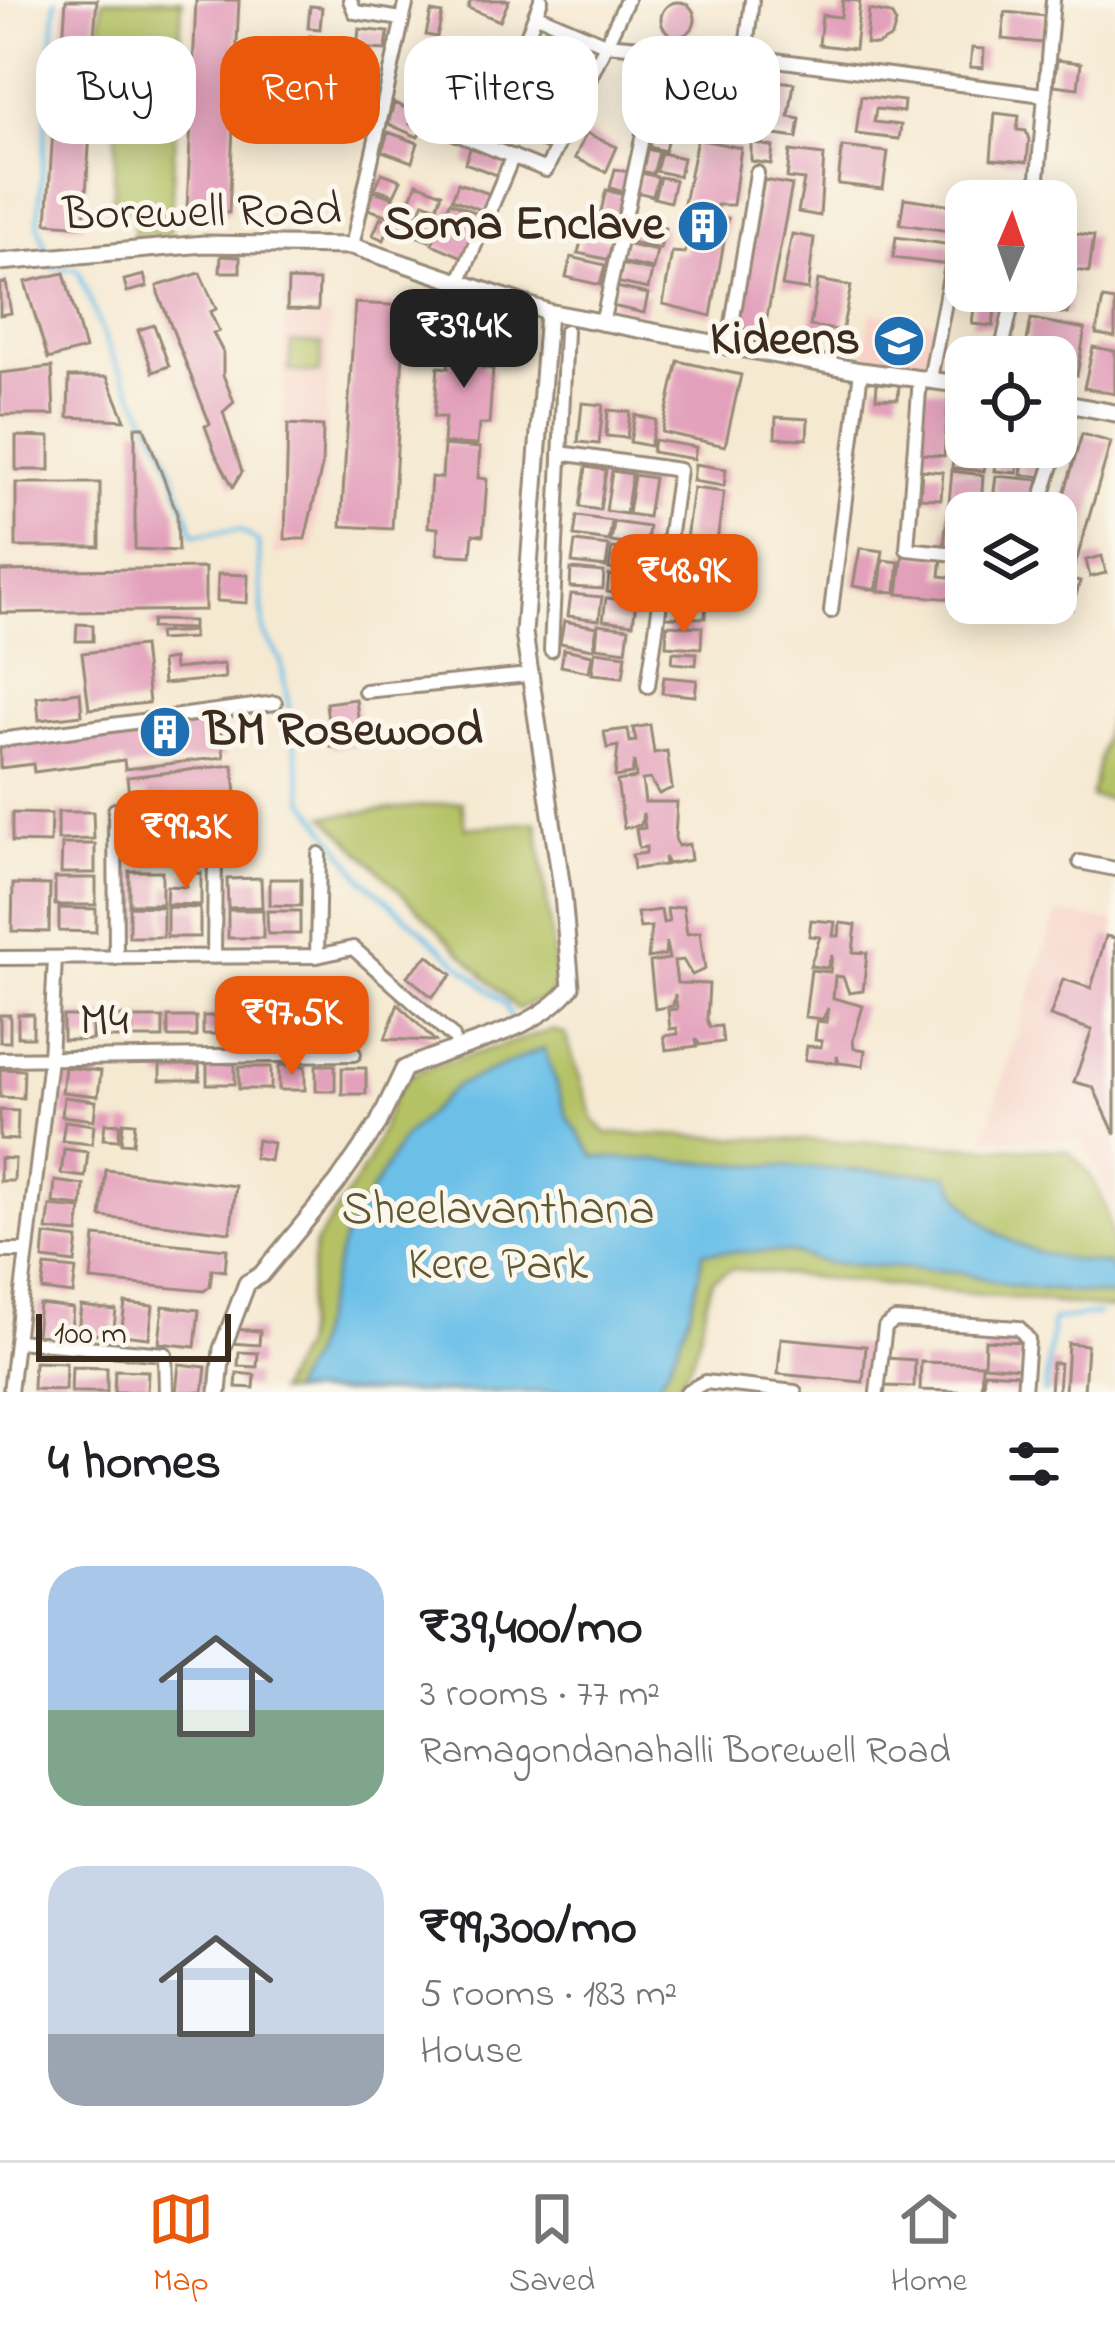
<!DOCTYPE html>
<html lang="en">
<head>
<meta charset="utf-8">
<style>
  body { margin:0; font-family:"Indie Flower",sans-serif; background:#f6f6f6; color:#202124; height:100vh; display:flex; flex-direction:column; font-size:45px; white-space:nowrap }
  * { box-sizing:border-box; margin:0 }
  p { font-size:39px; color:#757577 }
  .icon { flex:none; width:66px; height:66px; fill:none; stroke:currentColor; stroke-width:2; stroke-linecap:round; stroke-linejoin:round }
  .map { position:relative; height:1392px; overflow:hidden }
  .side { display:flex; flex-direction:column; background:#fff; flex:1 }
  .side>* { flex:none }
  .guide { position:absolute; left:36px; top:36px; width:1044px; height:108px; display:flex; gap:24px }
  .needle { width:78px; rotate:2deg }
  .tools { position:absolute; left:945px; top:180px; display:grid; gap:24px }
  .tools a { display:grid; place-items:center; width:132px; height:132px; border-radius:24px; background:#fff; box-shadow:0 6px 30px #0003; font-size:60px }
  .scale { position:absolute; left:36px; bottom:30px; width:195px; box-sizing:border-box; padding-left:12px; border:6px solid #3b2a1e; border-top:0; font-size:33px; line-height:42px; white-space:nowrap; color:#3b2a1e; -webkit-text-stroke:9px #fbf7ec; paint-order:stroke }
  .price { position:absolute; translate:-50% -102px; padding:0 27px; border-radius:24px; background:#ea580c; color:#fff; font-size:39px; line-height:78px; filter:drop-shadow(0 3px 6px #0008) }
  .price::after { content:''; position:absolute; left:50%; top:72px; width:36px; height:27px; margin-left:-18px; background:inherit; clip-path:polygon(0 0,100% 0,50% 100%) }
  .price.selected { background:#222; color:#fff }
  ul { padding:0; list-style:none }
  li { display:flex; align-items:center; gap:36px; height:300px; padding:0 48px }
  li span { display:grid; place-items:center; flex:none; width:336px; height:240px; border-radius:36px; color:#555 }
  li>.icon { margin-inline-start:auto }
  span .icon { width:144px; height:144px; fill:#fffc; stroke-width:1 }
  li b { font-size:51px }
  h2 { display:flex; justify-content:space-between; align-items:center; height:144px; padding:0 48px; font-size:51px }
  .chip { padding:0 42px; border-radius:36px; background:#fff; box-shadow:0 6px 30px #0003; font-size:42px; line-height:108px }
  .chip.selected { background:#ea580c; color:#fff }
  .menu { display:flex; justify-content:space-around; align-items:center; height:168px; border-top:3px solid #e0e0e0; background:#fff; font-size:33px; color:#757577 }
  .menu a { display:grid; justify-items:center; gap:6px }
  .menu .selected { color:#ea580c }
  .map>svg:first-child { display:block }
</style>
</head>
<body>
<div class="map">
<svg width="1115" height="1392" viewBox="0 0 1115 1392">
  <rect width="100%" height="100%" fill="#fbf7ec"/>
  <filter id="ink" filterUnits="userSpaceOnUse"><feTurbulence type="fractalNoise" baseFrequency=".00833" numOctaves="2"/><feDisplacementMap in="SourceGraphic" scale="24" xChannelSelector="R" yChannelSelector="G"/><feConvolveMatrix kernelMatrix="1 2 1 2 8 2 1 2 1" color-interpolation-filters="sRGB"/></filter>
  <filter id="wash" filterUnits="userSpaceOnUse"><feTurbulence type="fractalNoise" baseFrequency=".004" numOctaves="4" result="noise"/><feDisplacementMap in="SourceGraphic" scale="48" xChannelSelector="R" yChannelSelector="G"/><feGaussianBlur stdDeviation="2.7" result="paint"/><feColorMatrix in="noise" values="0 0 0 0 0 0 0 0 0 0 0 0 0 0 0 0 0 1.4 0 .05"/><feComposite in="paint" operator="in"/></filter>
  <g filter="url(#wash)">
    <rect width="100%" height="100%" fill="#f5e9d1"/>
    <path fill="#f7d1c8" d="M870,313l64,8 -6,49 -65,-9z
      M330,317l-5,147 -12,85 -39,5 8,-55 3,-181z
      M1056,913l59,9v286l-33,-68 -98,-1z"/>
    <path fill="#b4c265" stroke="#787642" stroke-width="3" d="M102,0h80l-12,234 -36,2 1,-18 -23,-2 9,-167 -22,-5z
      M291,342l31,2 -2,29 -31,-2z
      M1115,688v113l-24,-4z
      M462,802l3,26 72,-6 20,160 -9,15 -31,12 -192,-193z
      M552,1030l13,4 29,86 12,13 459,17c50,34 50,105 50,159l-383,-40 -20,11c-13,41 -10,77 -40,112h-395l24,-45 14,-103 53,-81 30,-76 20,-16z"/>
    <path fill="#6cc0e8" stroke="#547583" stroke-width="3" d="M544,1048l23,68 28,41 353,18c34,67 87,83 160,89l7,11v21l-104,-10 -51,-14 -133,-9 -38,-11h-86c-8,49 -22,97 -50,140h-364l21,-35 34,-120 59,-99 53,-52z"/>
    <g fill="none" stroke-linecap="round" stroke-linejoin="round">
      <path stroke="#6cc0e8" stroke-width="4.5" d="M56,0l-18,224 14,43 26,3 33,84 54,95 29,85 46,-4 18,12 6,91 17,28 23,138 59,80 143,126 4,12
        M1045,1392l8,-72 46,-6"/>
    </g>
    <g id="blocks">
      <path fill="#e3a0bb" d="M66,0h31l-5,59 -30,-2z
        M196,0h43l-10,213 -42,-2z
        M471,0h38l-9,21 -32,-13z
        M843,0l17,1 -5,48 -36,-4 3,-30 19,2z
        M661 19a17 17 0 1 1 34 0a17 17 0 1 1-34 0Z
        M310,6l12,1 -2,22 -12,-1z
        M869,10l22,4 5,9 -4,14 -15,8 -11,-1z
        M431,12l11,2 -5,23 -11,-2z
        M1005,12l40,4 -3,27 -40,-4z
        M359,29l29,3 -2,18 -29,-2z
        M551,29l14,5 10,30 9,6 -9,23 -21,-7 5,-12 -14,-5 -4,11 -15,-5z
        M310,36l13,2 -2,22 -13,-1z
        M327,37l20,2 -2,27 -21,-2z
        M972,48l12,1 -1,19 -13,-1z
        M470,52l33,14 -24,58 -32,-13z
        M1057,60l24,3 -3,25 -24,-3z
        M738,65l20,3 -2,13 -13,-1 -5,39 -26,-3 6,-48 19,2z
        M57,66l37,2 -10,158 -37,-3z
        M415,72l24,10 -5,11 -24,-10z
        M760,79l34,4 -5,34 11,2 -3,19 -44,-6z
        M861,96l43,5 -1,11 -27,-3 -2,13 27,3 -2,14 -43,-5z
        M424,100l9,3 -9,22 -9,-4z
        M394,103l21,9 -5,12 12,5 -4,8 -30,-13z
        M544,107l23,10 -15,35 -23,-10z
        M995,113l24,3 -2,14 9,1 3,9 -2,22 -36,-3z
        M654,127l15,4 -4,20 -16,-4z
        M388,132l30,11 -6,19 -30,-11z
        M586,133l31,14 -11,25 -31,-14z
        M697,139l44,9 -8,57h-16l-1,12 12,1 -17,98 -48,-12 9,-52 13,1 3,-18 -10,-2z
        M751,142l22,5 -2,17 -20,-3z
        M471,146l35,13 -7,17 -34,-13z
        M842,147l46,5 -5,37 -45,-5z
        M647,149l12,3 -6,22 -12,-3z
        M790,151l34,4 -4,61 -22,-4 6,-32 -17,-2z
        M661,153l22,5 -4,18 -23,-5z
        M615,169l14,3 -5,20 -14,-4z
        M382,173l19,7 -7,15 -19,-7z
        M641,173l17,4 -5,19 -17,-4z
        M660,177l15,3 -5,22 -16,-4z
        M764,180l28,5 -28,148 -26,-5z
        M417,183l25,10 -5,14 -13,-5 -7,16 18,10 -6,13 -30,-12z
        M458,183l35,12 -6,17 -35,-13z
        M606,190l18,5 -5,20 -18,-4z
        M374,191l18,6 5,7 -5,13 -24,-8z
        M904,198l56,8 -4,26 -56,-8z
        M450,202l35,14 -18,43 -35,-15z
        M592,212l26,6 -5,19 -25,-7z
        M381,217l10,5 -7,18 -11,-5z
        M632,220l33,8 -5,21 -33,-8z
        M1056,230l38,6 -5,36 -33,-5z
        M583,234l32,8 -5,18 -32,-7z
        M792,234l22,4 -6,52 -26,-4z
        M896,237l56,8 -3,20 -56,-7z
        M625,244l32,7 -4,18 -32,-7z
        M221,256l19,1v15h-20z
        M571,257l34,8 -5,20 -34,-8z
        M620,264l32,7 -4,18 -32,-7z
        M64,273l21,76 -37,10 -23,-77z
        M200,273l16,36 -6,3 9,19 -6,2 10,19v23l11,27 -11,10 19,60 -9,15 -18,-34 -10,-27 5,-2 -52,-131 -1,-7z
        M144,275l3,12 -20,5 -3,-12z
        M288,280l31,1 -1,29 -31,-1z
        M818,280l33,6 -9,45 -32,-5z
        M6,282l5,31 -11,2v-31z
        M1056,284l16,3 -4,27 -32,-5 3,-18h17z
        M616,287l32,7 -4,19 -32,-7z
        M976,291h21l-4,35 -21,-2z
        M1103,299l12,2v36l-19,-3z
        M355,303l51,3 -14,223 -51,-3z
        M1031,319l54,10 -8,46 -21,-4v-14h-32z
        M154,325l15,41 -16,6 -15,-42z
        M894,331l14,8 -10,16 -14,-8z
        M450,335l35,3 -2,30 10,1 -4,55h-10l-2,21 -34,-2 2,-26h-11l4,-50 10,1z
        M1093,347l22,4v43l-31,-6z
        M678,361l63,14 -16,71 -63,-14z
        M52,367l2,48h-54v-42z
        M69,377h38l18,43 -57,-3z
        M877,383l22,2 -1,14 -22,-1z
        M925,389l24,1 -5,66 -24,-2z
        M955,400h11v31l-13,-1z
        M582,403l21,2 -4,39 -21,-2z
        M608,410l22,2 -3,26 -21,-2z
        M635,415l21,5 -6,26 -20,-4z
        M776,417l32,2 -1,20 -32,-1z
        M288,424l35,2 -1,40 -17,73h-20z
        M135,427h9l33,87 1,37 -43,-2z
        M1082,434l29,8 -40,137 9,2 -8,28 -16,-5v-83z
        M956,435l10,1v11h21l-1,6 -32,-3z
        M16,436l34,1v33h-34z
        M654,440l42,7 -2,12 -42,-7z
        M444,445l36,3 -2,30 9,1 -4,56 -10,-1 -2,22 -34,-2 1,-26 -10,-1 3,-50 11,1z
        M1026,447h24l-1,12 -24,-2z
        M954,453l32,3 -2,15 -32,-3z
        M996,456l22,2 -1,15 -22,-2z
        M1023,458l23,3 -1,16 -24,-2z
        M695,464l31,5 -2,17 -31,-5z
        M586,467l20,3 -6,40 -20,-3z
        M922,470l21,2 -2,27 -21,-1z
        M612,471l20,3 -6,40 -20,-3z
        M952,471l31,4 -2,32 -32,-4z
        M634,475l20,3 -6,39 -20,-3z
        M996,476l44,4 -3,24 -44,-5z
        M16,483h84v64h-84z
        M693,488l31,4 -7,49 -31,-2z
        M949,506l32,3 -1,4h-14v10l-19,-2z
        M577,516l35,5 -3,20 -35,-5z
        M614,522l35,5 -3,20 -35,-5z
        M946,525l16,1 -2,23 -16,-1z
        M575,542l34,4 -3,21 -34,-4z
        M684,543l31,4 -3,25 -32,-5z
        M612,548l34,4 -3,21 -34,-4z
        M860,548l23,3 -7,39 -23,-4z
        M903,553l39,4 -2,19 26,3 -3,21 -65,-6z
        M1102,556l4,17 -16,4 -4,-17z
        M883,560l16,2 -3,30 -17,-1z
        M205,568v42l-205,3v-42z
        M571,569l33,3 -1,17 -33,-2z
        M218,574l30,1 -1,28 -30,-2z
        M609,575l32,4 -2,17 -32,-4z
        M571,594l31,3 -3,23 -31,-4z
        M666,596l40,1 -1,21 -39,-1z
        M606,598l30,3 -3,23 -30,-4z
        M152,620l41,1v8l-42,-1z
        M564,621l33,6 -4,22 -33,-6z
        M77,624l16,1v16h-17z
        M598,624l31,4 -3,23 -30,-4z
        M667,625l35,2 -1,21 -35,-2z
        M193,631v7l-34,2 -1,-7z
        M143,646l6,57 -60,6 -7,-56z
        M564,649l28,6 -3,17 -28,-6z
        M595,651l31,4 -3,22 -31,-3z
        M673,652l24,1 -1,12 -24,-2z
        M173,659l1,10 50,-5 1,14 -62,6 -2,-23z
        M664,677l33,3 -2,16 -33,-3z
        M80,692l2,23 -43,5 -2,-23z
        M356,699l5,45 -30,3 -5,-44z
        M219,718l5,39 -99,12 -1,-9 -90,12 -1,-8 -33,4v-22z
        M650,725l4,28 13,-2 5,37 -13,6 -9,-15 -8,1 3,22h32l-2,36 3,8 11,-2 2,16 -23,4 -4,-7 1,8 -31,4 -2,-14 14,-2v-6l-7,1 -3,-19 9,-1 -2,-15 -2,12 -17,3 -7,-47 19,-3 -2,-17 -2,13 -17,3 3,-31 -11,2 -3,-16 24,-3 2,13 6,-1 -3,-13z
        M233,765l7,68 -62,7 -4,-36 -25,3 -2,-14 -18,2 -2,-18z
        M58,812h35l1,27 -36,1z
        M12,813l39,1 -1,29 -38,-1z
        M62,844h33v29h-34z
        M129,871h33v33h-33z
        M186,873h15v32l-35,-1 1,-18 19,1z
        M55,878h41v27h-41z
        M261,878l1,29 -34,1 -1,-29z
        M270,879h31v27l-31,-1z
        M13,884l37,1 -1,47 -37,-1z
        M129,906l34,1v30h-34z
        M683,906l4,28 13,-2 5,37 -13,6 -9,-15 -9,1 3,22 32,1 -2,35 3,8 11,-1 2,16 -23,3 -4,-6 1,7 -31,4 -2,-14 14,-2 -1,-6 -7,1 -2,-19 9,-1 -2,-15 -2,12 -18,3 -5,-47 19,-3 -3,-17 -1,13 -17,3 3,-31 -11,1 -3,-15 24,-3 2,13 6,-1 -2,-13z
        M167,907l33,1v29h-33z
        M59,908l37,1v23l-37,-1z
        M228,910h35v28h-35z
        M267,911h33v23h-32z
        M811,920l24,2 -2,14h6l1,-13 16,2 -3,27 14,1 -4,38 -14,2 -6,-16 -8,-1 -2,22 30,8 -10,34 1,8 11,2 -2,16 -24,-3 -2,-7v7l-32,-3 2,-14 14,1 1,-6 -7,-1 2,-19 9,1 2,-14 -5,11 -18,-2 6,-47 19,2 2,-17 -5,13 -17,-2 10,-29 -11,-1z
        M1106,936l9,2v196l-22,-47 -19,-5 18,-52 -42,-14 13,-37 28,9z
        M428,955l24,20 -20,22 -25,-21z
        M398,1004l37,37 -50,-2z
        M346,1009h19v27h-19z
        M276,1011l26,1 -1,24h-25z
        M309,1013h32v23h-32z
        M18,1014h15v23h-15z
        M0,1015h10v27h-10z
        M238,1015h31v24h-31z
        M63,1016h29v24h-29z
        M96,1016h28v22h-29z
        M203,1016h27v18h-27z
        M168,1017h28v20h-28z
        M132,1018h31v20h-31z
        M207,1063l28,1v20h-28z
        M160,1065h39l1,15h-40z
        M279,1065l26,1v24h-26z
        M316,1065h19v26h-19z
        M65,1067l36,4 -3,25 -36,-4z
        M239,1067h32v22h-32z
        M342,1068h24v26h-24z
        M0,1069l24,1 -1,28 -23,-1z
        M64,1097l32,4 -2,19 -32,-4z
        M0,1110l18,1 -1,29 -17,-1z
        M65,1121l29,4 -2,19 -30,-3z
        M123,1122l12,1 -2,21 -12,-1z
        M105,1123l15,1 -2,16 -15,-1z
        M257,1140l16,3 -3,18 -16,-3z
        M64,1149l24,3 -3,25 -24,-3z
        M0,1158l15,1 -1,22h-14z
        M106,1170l130,16 -6,46 -129,-15z
        M55,1181l29,4 -2,21 -29,-3z
        M50,1206l31,3 -3,24 -31,-3z
        M45,1235l33,4 -3,24 -32,-4z
        M95,1236l132,13 -2,22 -13,-2 -2,17 -6,5 -113,-11z
        M45,1266l31,3 -3,25 -31,-4z
        M125,1303l28,3 -4,32 -28,-3z
        M39,1304l34,4 -3,31 -34,-4z
        M81,1306l35,4 -3,26 -35,-4z
        M163,1306l36,4 -4,37 -36,-4z
        M231,1329l29,2 -1,14 -29,-2z
        M781,1338l85,8 -3,36 -85,-8z
        M985,1340l36,2 -2,26 -35,-3z
        M1068,1343l19,2 -3,47h-19z
        M239,1352l19,1 -1,14 -19,-1z
        M885,1358l30,2 -1,27 -30,-1z
        M34,1362l32,1 -1,27 -32,-1z
        M921,1362l61,2 -1,28 -61,-2z
        M1052,1363h8l-2,29h-8z
        M179,1364l27,3 -3,25h-27z
        M72,1367l35,1v24h-36z
        M115,1370l33,1 -1,21h-33z
        M984,1372l35,2 -1,18h-35z
        M237,1373l18,2 -1,13 -18,-1z"/>
    </g>
  </g>
  <g filter="url(#ink)">
    <use href="#blocks" fill-opacity="0" stroke="#988a78" stroke-width="3"/>
    <g fill="none" stroke-linecap="round" stroke-linejoin="round">
      <g stroke="#988a78" stroke-width="18">
        <path id="minor" d="M350,0l5,12 47,7
          M535,14l70,30 140,12 298,39
          M745,56l7,-56
          M432,124l114,46 81,-170
          M485,145l56,-145
          M1036,201l17,-201
          M352,246l55,-246
          M460,280l53,-124
          M602,324l42,-195
          M728,348l29,-175
          M1000,357l15,-66
          M920,378l-13,171 59,6
          M930,379l30,-154
          M560,453l119,17 -31,216
          M1037,513l34,-108
          M831,611l30,-240
          M551,650l15,-319
          M365,691l164,-16
          M0,740l275,-37
          M115,810l1,148
          M1080,862l35,7
          M317,956l2,-102
          M214,957l1,-106
          M0,958l317,-2 36,-8 100,89
          M0,1059l354,-5
          M0,1251h26
          M17,1341l148,13 1,38
          M10,1392l40,-333 5,-101
          M687,1392l18,-10 90,10
          M877,1392l8,-65 10,-7 124,8 9,11 -4,53"/>
      </g>
      <g stroke="#988a78" stroke-width="21">
        <path id="tertiary" d="M0,262l204,-18 148,2 196,66 313,59 105,14
          M1056,402l59,11
          M218,1392l4,-43 25,-66 14,-8 76,-92 41,-59 26,-55c54,-26 128,-34 167,-82l-8,-92 -39,-262 24,-321"/>
      </g>
      <use href="#minor" stroke="#fff" stroke-width="12"/>
      <use href="#tertiary" stroke="#fff" stroke-width="15"/>
    </g>
  </g>
  <defs>
    <g id="building-disc" transform="scale(2.7)"><circle r="9.5" fill="#1f6fb2" stroke="#fbf7ec"/><path d="M-4-6H4V6H1V3H-1V6H-4ZM-2.5-4.3h1.7v1.8h-1.7ZM.8-4.3h1.7v1.8H.8ZM-2.5-1h1.7V.8h-1.7ZM.8-1h1.7V.8H.8Z" fill="#fff"/></g>
    <g id="school-disc" transform="scale(2.7)"><circle r="9.5" fill="#1f6fb2" stroke="#fbf7ec"/><path d="M0-5L7-2L0 1L-7-2ZM-4 1L0 2.5L4 1V4Q0 6-4 4Z" fill="#fff"/></g>
  </defs>
  <g fill-rule="evenodd">
    <use href="#building-disc" x="703" y="226"/>
    <use href="#school-disc" x="899" y="341"/>
    <use href="#building-disc" x="165" y="732"/>
  </g>
  <g text-anchor="middle" dominant-baseline="central" stroke-width="10" stroke-linejoin="round" paint-order="stroke">
    <g font-size="48" fill="#3b2a1e" stroke="#fbf7ec">
      <text transform="translate(202 214) rotate(-1)">Borewell Road</text>
      <text transform="translate(104 1022) rotate(-1)">M4</text>
    </g>
    <g font-size="48" font-weight="bold" fill="#3b2a1e" stroke="#fbf7ec" text-anchor="end">
      <text x="664" y="226">Soma Enclave</text>
      <text x="860" y="341">Kideens</text>
      <text x="204" y="732" text-anchor="start">BM Rosewood</text>
    </g>
    <g font-size="48" fill="#5f5833" stroke="#fbf7ec">
      <text x="498" y="1211">Sheelavanthana<tspan x="498" dy="55">Kere Park</tspan></text>
    </g>
  </g>
</svg>
<div class="tools">
<a><svg class="needle" viewBox="-14 -14 28 28"><path d="M0-13l5 13h-10z" fill="#e53935"/><path d="M0 13l5-13h-10z" fill="#757577"/></svg></a>
<a><svg class="icon" aria-label="locate" viewBox="0 0 24 24"><circle cx="12" cy="12" r="6"/><path d="M12 2v4M12 18v4M2 12h4M18 12h4"/></svg></a>
<a><svg class="icon" aria-label="layers" viewBox="0 0 24 24"><path d="M12 4l9 5-9 5-9-5zM3 14l9 5 9-5"/></svg></a>
</div>
<div class="scale">100 m</div>
<b class="price selected" style="left:464px;top:391px">₹39.4K</b>
<b class="price" style="left:684px;top:636px">₹48.9K</b>
<b class="price" style="left:186px;top:892px">₹99.3K</b>
<b class="price" style="left:292px;top:1078px">₹97.5K</b>
<div class="guide">
<a class="chip">Buy</a>
<a class="chip selected">Rent</a>
<a class="chip">Filters</a>
<a class="chip">New</a>
</div>
</div>
<section class="side">
<h2>4 homes<svg class="icon" aria-label="filters" viewBox="0 0 24 24"><path d="M4 7h16M4 17h16"/><circle cx="9" cy="7" r="2"/><circle cx="15" cy="17" r="2"/></svg></h2>
<ul>
<li><span style="background:linear-gradient(#a9c7e8 60%,#7fa58c 0)"><svg class="icon" aria-label="home" viewBox="0 0 24 24"><path d="M3 11l9-7 9 7M6 9v11h12V9"/></svg></span><div><b>₹39,400/mo</b><p>3 rooms · 77 m²</p><p>Ramagondanahalli Borewell Road</p></div></li>
<li><span style="background:linear-gradient(#c9d6e8 70%,#9aa5b1 0)"><svg class="icon" aria-label="home" viewBox="0 0 24 24"><path d="M3 11l9-7 9 7M6 9v11h12V9"/></svg></span><div><b>₹99,300/mo</b><p>5 rooms · 183 m²</p><p>House</p></div></li>
</ul>
</section>
<nav class="menu">
<a class="selected"><svg class="icon" aria-label="map" viewBox="0 0 24 24"><path d="M3 6l6-2 6 2 6-2v14l-6 2-6-2-6 2zM9 4v14M15 6v14"/></svg>Map</a>
<a><svg class="icon" aria-label="saved" viewBox="0 0 24 24"><path d="M7 4h10v16l-5-4-5 4z"/></svg>Saved</a>
<a><svg class="icon" aria-label="home" viewBox="0 0 24 24"><path d="M3 11l9-7 9 7M6 9v11h12V9"/></svg>Home</a>
</nav>
</body>
</html>
